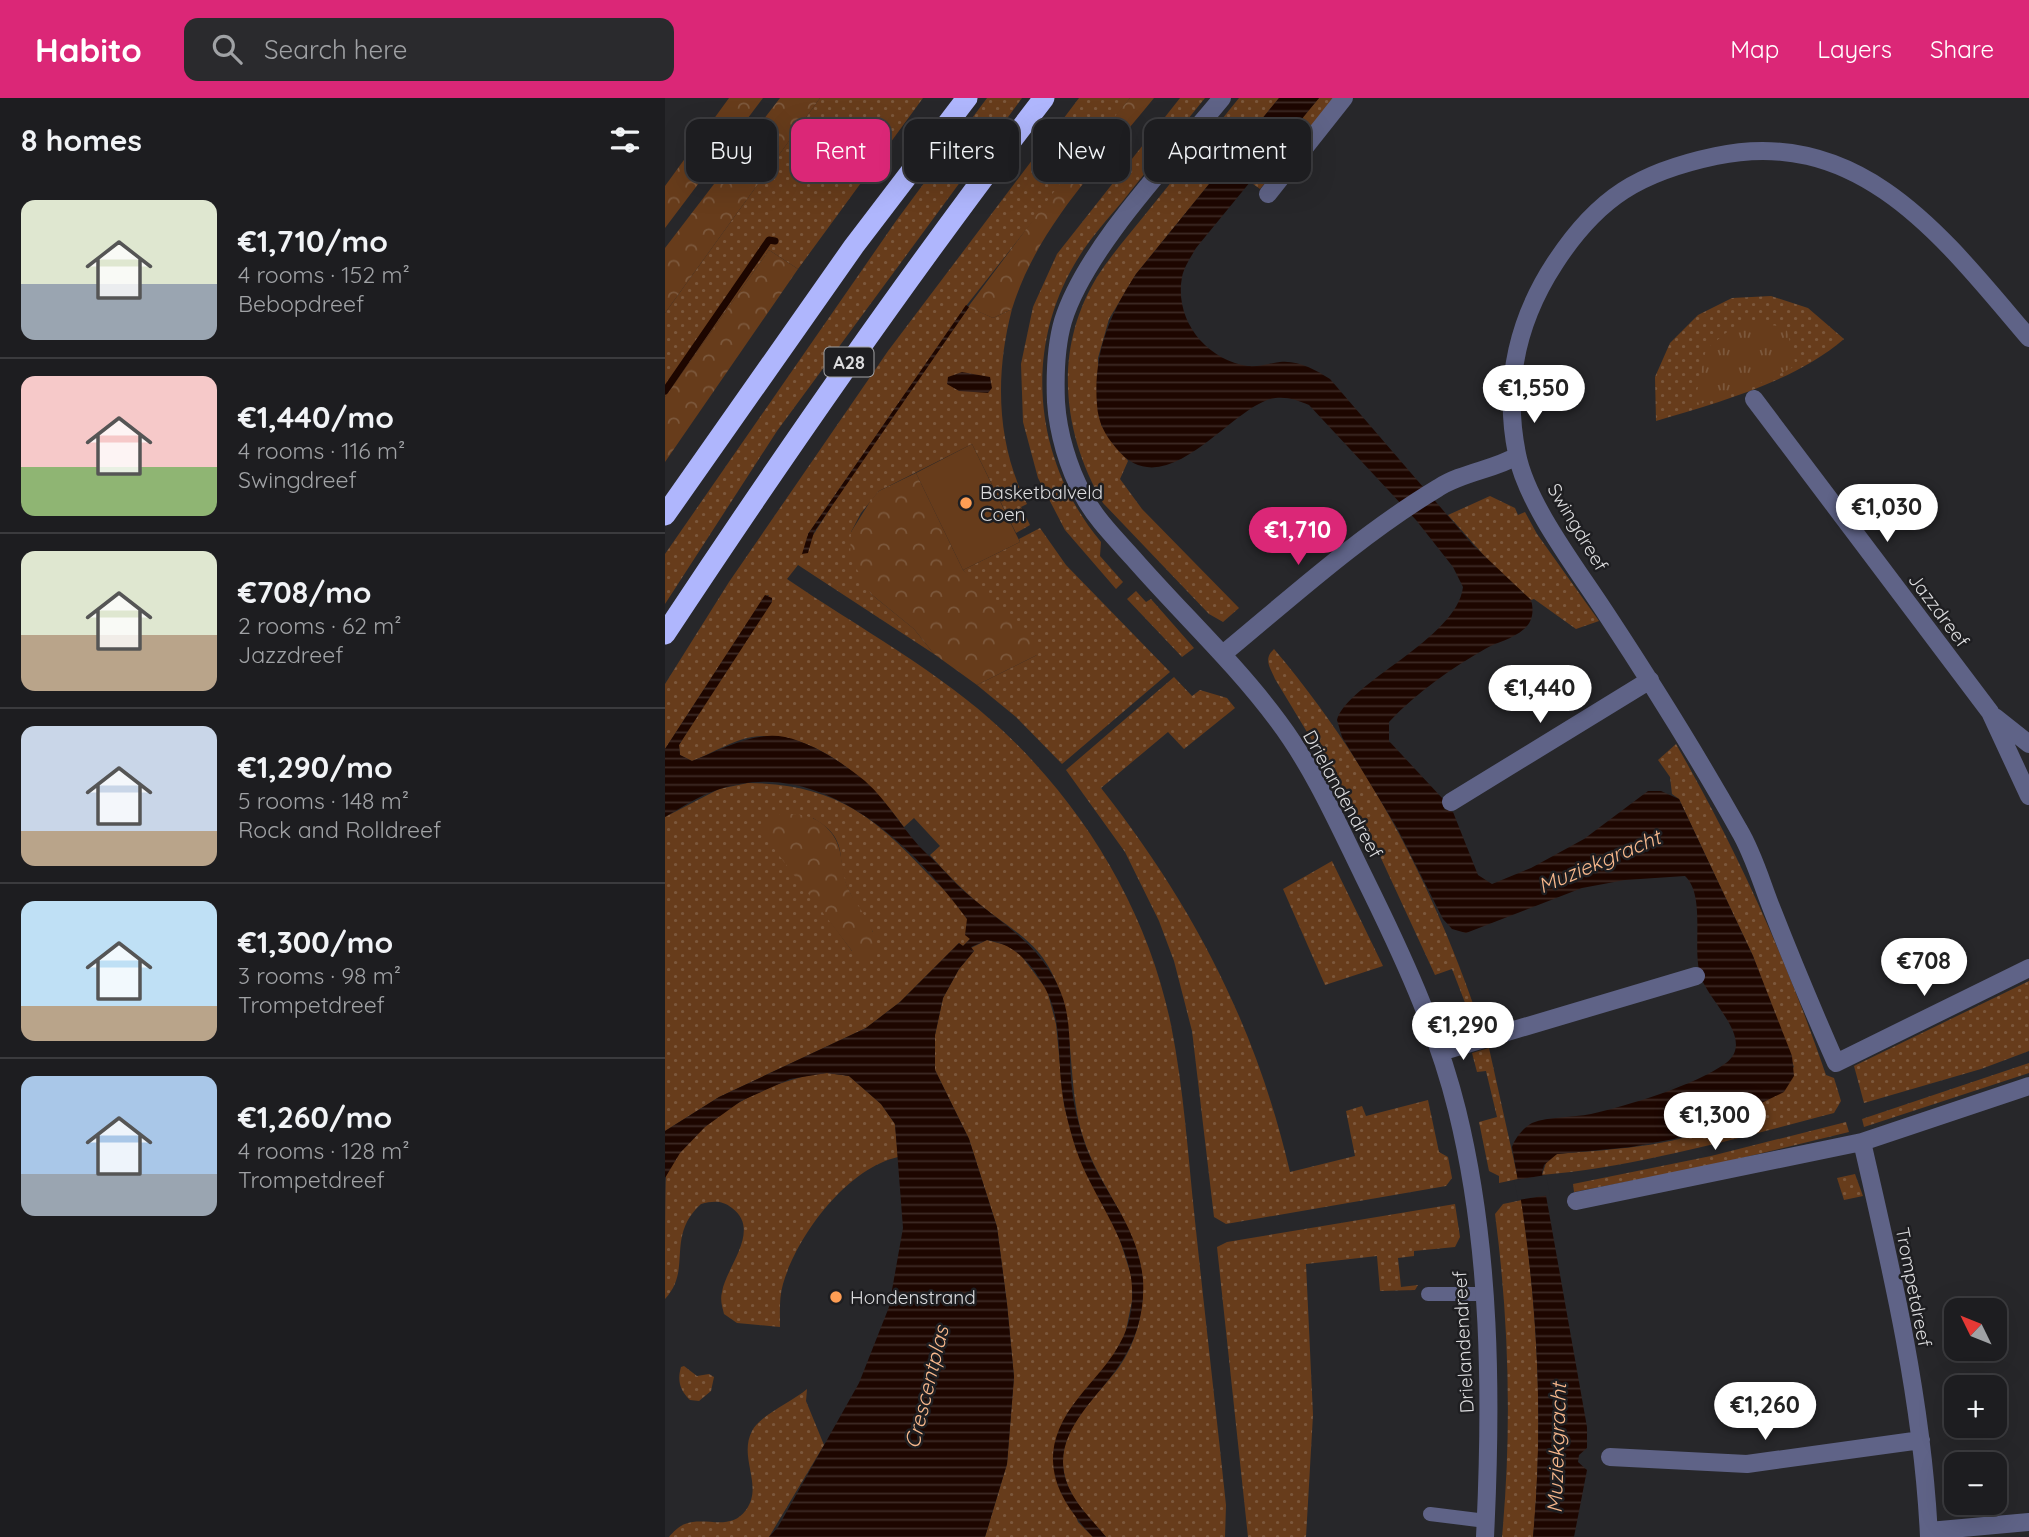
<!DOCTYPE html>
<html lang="en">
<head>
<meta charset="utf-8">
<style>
  body { margin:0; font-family:Quicksand,sans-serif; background:#2a2a2d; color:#f1f3f6; height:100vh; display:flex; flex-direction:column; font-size:26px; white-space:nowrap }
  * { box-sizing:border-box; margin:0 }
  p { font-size:23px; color:#a0a2a5 }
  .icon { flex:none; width:38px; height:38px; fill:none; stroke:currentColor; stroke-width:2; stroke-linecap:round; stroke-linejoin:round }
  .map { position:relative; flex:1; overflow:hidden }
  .details { display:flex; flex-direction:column; background:#1d1d20; width:665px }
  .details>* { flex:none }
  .guide { position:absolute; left:21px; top:21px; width:665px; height:63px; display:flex; gap:14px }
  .needle { width:46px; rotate:313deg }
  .buttons { position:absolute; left:1279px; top:1200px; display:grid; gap:14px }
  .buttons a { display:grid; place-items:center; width:63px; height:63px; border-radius:14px; background:#1d1d20; box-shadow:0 7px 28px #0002,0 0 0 2px #3b3b3e; font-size:35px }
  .price { position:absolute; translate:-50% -60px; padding:0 16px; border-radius:24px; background:#fff; color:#222; font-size:23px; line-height:46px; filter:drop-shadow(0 2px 4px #0008) }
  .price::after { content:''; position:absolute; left:50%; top:42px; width:21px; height:16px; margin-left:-10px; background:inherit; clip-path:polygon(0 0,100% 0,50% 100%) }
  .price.active { background:#db2777; color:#fff }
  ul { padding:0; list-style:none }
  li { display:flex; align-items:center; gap:21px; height:175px; padding:0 21px }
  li+li { border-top:2px solid #3b3b3e }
  li span { display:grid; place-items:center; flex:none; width:196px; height:140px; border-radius:14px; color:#555 }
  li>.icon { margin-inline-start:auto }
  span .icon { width:84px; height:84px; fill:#fffc; stroke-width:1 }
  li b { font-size:30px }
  h2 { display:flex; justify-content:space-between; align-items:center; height:84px; padding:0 21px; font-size:30px }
  .tag { padding:0 24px; border-radius:14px; background:#1d1d20; box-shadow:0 7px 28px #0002,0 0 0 2px #3b3b3e; font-size:24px; line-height:63px }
  .tag.active { background:#db2777; color:#fff }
  header { display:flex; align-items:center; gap:42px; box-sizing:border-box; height:98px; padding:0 35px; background:#db2777; color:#fff }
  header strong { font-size:33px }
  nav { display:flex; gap:38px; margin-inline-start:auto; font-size:24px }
  .search { width:490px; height:63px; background:#2a2a2d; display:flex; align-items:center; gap:18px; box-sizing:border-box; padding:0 24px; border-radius:14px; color:#a0a2a5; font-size:26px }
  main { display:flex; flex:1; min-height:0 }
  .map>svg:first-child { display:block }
</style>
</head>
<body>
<header>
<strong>Habito</strong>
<div class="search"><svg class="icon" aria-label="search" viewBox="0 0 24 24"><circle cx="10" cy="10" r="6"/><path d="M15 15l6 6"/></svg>Search here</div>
<nav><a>Map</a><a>Layers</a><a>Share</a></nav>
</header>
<main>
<section class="details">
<h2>8 homes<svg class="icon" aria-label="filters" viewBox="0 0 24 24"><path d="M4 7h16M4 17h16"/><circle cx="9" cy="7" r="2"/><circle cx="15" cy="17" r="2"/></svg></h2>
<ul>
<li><span style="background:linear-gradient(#dfe7d0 60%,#9aa5b1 0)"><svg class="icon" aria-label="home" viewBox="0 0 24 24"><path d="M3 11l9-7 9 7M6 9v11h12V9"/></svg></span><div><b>€1,710/mo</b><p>4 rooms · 152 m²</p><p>Bebopdreef</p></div></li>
<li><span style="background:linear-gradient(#f6c9c9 65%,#8fb573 0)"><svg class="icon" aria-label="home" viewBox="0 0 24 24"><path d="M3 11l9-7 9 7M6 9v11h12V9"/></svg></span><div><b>€1,440/mo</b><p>4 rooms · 116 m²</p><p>Swingdreef</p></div></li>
<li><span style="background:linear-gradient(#dfe7d0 60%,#b9a48a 0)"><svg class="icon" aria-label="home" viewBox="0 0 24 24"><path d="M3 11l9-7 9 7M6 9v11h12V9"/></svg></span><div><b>€708/mo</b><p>2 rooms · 62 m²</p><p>Jazzdreef</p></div></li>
<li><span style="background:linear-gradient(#c9d6e8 75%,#b9a48a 0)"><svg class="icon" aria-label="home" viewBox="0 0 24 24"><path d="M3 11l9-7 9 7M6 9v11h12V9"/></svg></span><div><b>€1,290/mo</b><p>5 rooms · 148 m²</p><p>Rock and Rolldreef</p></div></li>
<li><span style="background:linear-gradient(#bfe0f5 75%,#b9a48a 0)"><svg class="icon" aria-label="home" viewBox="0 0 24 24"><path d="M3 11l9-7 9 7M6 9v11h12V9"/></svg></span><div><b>€1,300/mo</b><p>3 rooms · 98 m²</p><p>Trompetdreef</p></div></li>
<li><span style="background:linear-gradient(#a9c7e8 70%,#9aa5b1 0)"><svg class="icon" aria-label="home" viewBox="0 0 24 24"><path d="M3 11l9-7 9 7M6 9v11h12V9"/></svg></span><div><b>€1,260/mo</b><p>4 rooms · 128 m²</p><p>Trompetdreef</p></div></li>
</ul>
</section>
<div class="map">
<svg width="1364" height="1439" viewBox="0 0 1364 1439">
  <defs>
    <pattern id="grass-dots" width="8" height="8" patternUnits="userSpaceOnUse" patternTransform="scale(1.75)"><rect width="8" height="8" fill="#673c1b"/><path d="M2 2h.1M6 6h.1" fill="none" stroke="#7c583c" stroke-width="1.8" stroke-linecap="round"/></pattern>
    <pattern id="forest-crowns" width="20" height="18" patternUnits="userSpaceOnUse" patternTransform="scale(1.75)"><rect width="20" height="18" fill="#673c1b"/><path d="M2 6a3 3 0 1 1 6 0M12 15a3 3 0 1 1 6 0" fill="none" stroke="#7c583c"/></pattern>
    <pattern id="park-tufts" width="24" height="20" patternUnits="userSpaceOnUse" patternTransform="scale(1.75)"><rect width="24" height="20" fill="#673c1b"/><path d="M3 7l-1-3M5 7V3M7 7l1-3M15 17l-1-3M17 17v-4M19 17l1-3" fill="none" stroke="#7c583c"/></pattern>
    <pattern id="water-rules" width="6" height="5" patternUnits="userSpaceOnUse" patternTransform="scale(1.75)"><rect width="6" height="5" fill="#1d0600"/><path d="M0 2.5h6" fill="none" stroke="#3d2a25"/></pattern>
  </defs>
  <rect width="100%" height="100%" fill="#27272a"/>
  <path fill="url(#grass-dots)" fill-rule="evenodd" d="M155,0h103l-125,171 -29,-19 -104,147v-84z
    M322,0h35l-245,333 -112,173v-50l231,-333z
    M414,0h51l-164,208 -158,228 2,6 43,-68 116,-165 24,11 19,-9c-17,65 -16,134 15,195l-6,3 9,18 -14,8 -44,-89 -93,47 -18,22 -10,19 20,62 43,35 20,25 -136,-89 -11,14c69,47 155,94 215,151 84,79 146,182 169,295 13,65 17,131 24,196 10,95 21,189 31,284l-1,32h-119c-13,-15 -30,-31 -38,-51 -20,-50 25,-84 51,-119 16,-23 24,-51 24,-80 -1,-58 -44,-98 -60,-150 -19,-59 -3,-126 -40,-179 -15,-21 -40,-35 -60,-51 -20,-16 -36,-33 -53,-52l10,-9 -26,-28 -10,9c-33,-46 -91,-99 -152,-90 -19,3 -41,17 -60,24l-12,-6 -1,-10 90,-150 -4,1 -100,153v-65l64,-102 159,-231z
    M515,0h25c-28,34 -55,69 -83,104 -17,20 -35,40 -48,63 -52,90 -38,199 27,277l-1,14 23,26 -7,7 -51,-59 -27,-52 -15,-56 -2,-58 12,-57 24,-53z
    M574,0h40l-143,176 -27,45 -11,39 3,67 27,36 -8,18 22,30 97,99 -16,14 -14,-8 -106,-111c-41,-70 -50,-154 -6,-226 16,-25 37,-48 55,-71 29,-36 58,-72 87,-108z
    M654,0h16l-75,91 -11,-8z
    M1106,198l37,12 36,31c-50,43 -125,63 -188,82l-1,-44 15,-34 28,-28 34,-17z
    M825,398l25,12 3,7 7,-3 12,22 62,87 -23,8 -42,-30 -3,1 -35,-31 -48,-54z
    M375,430l26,37 104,107 -108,92 -46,-47 -39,-32 60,-30 -74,-85 57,-28 -1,-3z
    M471,493l10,11 5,-3 43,49 -12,9 -55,-58z
    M609,551c95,112 162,241 208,381l-15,5 -5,-19 7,-3 -17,-44 -17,6 -61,-132 -99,-164c-5,-12 -12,-20 -1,-30z
    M509,579l18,19 8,-6 27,8 8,10 -51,41 -16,-17 -67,56c92,117 155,238 189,384l65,-16 -9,-45 16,-5 4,10 62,-16 11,52 9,5 4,21 -6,8 -220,38 -12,-7 -22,-186 -18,-70 -15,-40 -34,-69 -59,-82z
    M1011,646c61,106 111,216 150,331l8,3 7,23 -7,12c-91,24 -198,54 -292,62l5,-15 10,-6c44,-4 122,-7 159,-29 27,-16 52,-39 78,-58l-41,-111 -74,-157 -7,-5 -2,-17 -12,-17z
    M83,685c85,1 124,31 180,91 13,13 30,28 39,45 3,6 0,13 3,20l-7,7 -4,-3 -59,59 -34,26 -147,69 -54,34v-314l54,-28zM148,720c39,23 21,39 35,71 7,15 17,29 25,43l-21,19 -39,-53z
    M667,763l51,105 -58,19 -42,-96z
    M322,842l22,6 11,8 27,36 9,34 8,81 12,44 42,85 14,44v23l-7,34 -16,28 -42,51 -13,40 24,68 15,15h-108l22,-73 7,-87 -7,-73 -10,-77 -28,-88 -34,-69v-35l8,-37 16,-29 15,-18 -3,-3z
    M1364,883v70l-48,18 -117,34 -10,-37z
    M824,950l29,131 -19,4v-7l-10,-5 -10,-49 18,-5 -11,-46 -9,1 -5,-19z
    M1364,965v10l-165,54 -2,-8z
    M162,975l22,3 32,28 14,20 3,33c-52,12 -101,79 -115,127 -4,13 -3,29 -3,43l-43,-4 -13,-9c-2,-8 -4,-14 -2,-22 4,-25 40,-62 10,-84 -10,-8 -19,-7 -31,-4 -36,33 -8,65 -36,95 0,-22 0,-108 1,-123 22,-54 105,-99 161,-103z
    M1181,1024l3,10 -136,33 -139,27 -1,-8 138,-28z
    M1190,1076l8,22 -19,4 -7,-22z
    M857,1102c15,113 22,223 11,337h-31c10,-107 7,-217 -7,-323l8,-10z
    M790,1106l5,33 -5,10 -41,4v5l-16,2 3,29 17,-2 -3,5 -35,1 -3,-35 -71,8 7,151 -7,122h-58l-31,-290 10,-5z
    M19,1268l13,10 12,-2 5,3 -3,14 -12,10 -9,-1c-10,-10 -13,-19 -9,-33z
    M142,1291l-1,12 18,44 -55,92h-100c4,-5 10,-11 16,-13 21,-8 45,8 61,-14 18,-25 -8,-52 6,-79 8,-16 40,-29 55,-42z"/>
  <path fill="url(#forest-crowns)" d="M64,0h34l-98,130v-42z
    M115,0h40l-155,215v-65z
    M465,0h24c-53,66 -117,129 -142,211l-19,9 -25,-11 100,-134z
    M104,152l29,19 -133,193v-65z
    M251,375l47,97 65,61 12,18 -3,6 -60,30 -43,-31 -20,-25 -43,-35 -21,-37 1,-25 20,-32 8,-9z
    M115,716c16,-1 34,1 46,13 19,18 13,36 21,59 8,21 39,48 25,72l-4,2 -16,-9 -93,-122 3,-8z"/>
  <path fill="url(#park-tufts)" d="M1076,223l45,6 10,39 -46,22 -56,18 12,-57z"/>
  <path fill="#673c1b" d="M307,346l48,98 -57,28 -47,-97z"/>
  <path fill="url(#water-rules)" d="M614,0h40l-123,150c-5,9 -12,19 -14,29 -8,43 24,83 66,89 11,1 22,-3 32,-4 18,-2 36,8 50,17l143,166 58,55c3,10 2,22 -7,29 -11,10 -27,13 -39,20 -35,20 -69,44 -96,73v19l54,58 1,10 9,3 25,63 14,9 39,-16 53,-29 64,-48h13l18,8 74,157 39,100 2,20 -10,16 -70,34 -40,13 -43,8 -74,7 -13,11 -2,8 45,254v21l-8,7 -1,7 9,8 -13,67h-41c12,-131 3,-260 -21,-390 3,-9 11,-19 20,-24 17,-7 40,-5 59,-9 38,-9 103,-28 135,-51 31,-24 -20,-63 -26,-89 -8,-27 6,-78 -15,-98l-60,4 -43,8 -116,45 -14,-4 -9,-10 -46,-91 -55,-91 -5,-17c10,-37 120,-81 126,-133l-10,-20 -37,-47 -107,-115c-14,-6 -27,-10 -42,-5 -44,17 -104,106 -151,48 -11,-13 -18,-26 -19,-43 -4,-50 12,-90 39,-131z
    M301,207l3,2 -155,225 -6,21 -6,1 6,-20z
    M297,274l28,5 2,11 -4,5 -29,-2 -12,-7 1,-7z
    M100,497l7,3v4l-93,143 1,10 12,6c30,-11 60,-30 93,-24 28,6 58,26 80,44 25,22 39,52 63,74 12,10 24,26 38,38 36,31 77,53 95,100 12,30 7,65 11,96 2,20 8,40 14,58 18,48 52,78 57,133 2,31 -7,62 -25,87 -25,36 -73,73 -48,123 9,18 24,32 36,47h-13c-43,-45 -57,-87 -14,-140 25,-31 50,-53 53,-95 4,-58 -39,-101 -56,-153 -7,-21 -13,-45 -15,-67 -3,-31 0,-65 -16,-94 -13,-24 -30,-44 -58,-48l-16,7 3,4 -15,18 -16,29 -8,37v35l34,69 28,88 10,77 7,73 -7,87 -22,73h-216l9,-10 81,-144 30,-76 14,-79 -8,-104 -14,-20 -32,-28 -22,-3 -37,6 -49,22 -36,26 -25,26 -15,25v-47l54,-34 147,-69 34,-26 59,-59 4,3 7,-7 -5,-4 2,-16c-55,-75 -147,-165 -250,-129 -18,6 -35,17 -52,27v-68z"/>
  <path fill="#27272a" d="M881,1077l4,20 -32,5 -4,-20z"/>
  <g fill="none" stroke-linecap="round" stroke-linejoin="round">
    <path stroke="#1d0600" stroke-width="7" d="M0,293l104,-151 6,1"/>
    <path stroke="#5f6387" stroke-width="14" d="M763,1196h55
      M765,1416l56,7"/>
    <path stroke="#5f6387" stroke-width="18" d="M557,0c-49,60 -137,151 -159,223 -7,24 -8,56 -7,81 2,31 12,65 27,93 12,23 32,43 50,63 48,55 102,105 145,163 36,48 60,103 86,156 37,75 73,152 93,233 34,138 35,286 28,427
      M603,96l76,-96
      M1364,240c-83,-97 -167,-213 -313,-182 -76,16 -118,41 -161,107 -38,58 -52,122 -38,191 10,51 61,116 90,161 46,70 91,142 132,215 15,25 23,55 34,82 20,51 41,101 63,151l193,-95
      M1089,301l236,313 39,84
      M558,556c69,-57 137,-119 215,-166 25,-16 55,-18 79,-32
      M1330,619l34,27
      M786,704l199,-122
      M775,954l256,-76
      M1197,1044c30,129 61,262 67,395
      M911,1103l286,-59 167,-56
      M945,1359l137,7 174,-24
      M1264,1433l100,-9"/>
    <path stroke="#afb6fd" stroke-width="21" d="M0,417l189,-269 113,-148
      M0,536c121,-183 245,-362 379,-536"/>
  </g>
  <g fill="#fd9d54" stroke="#1e1e21" stroke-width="2.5">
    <circle cx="301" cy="405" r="7"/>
    <circle cx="171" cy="1199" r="7"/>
  </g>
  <g text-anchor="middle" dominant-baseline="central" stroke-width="5" stroke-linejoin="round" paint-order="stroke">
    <rect fill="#1e1e21" stroke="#a3a3a5" stroke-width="2" x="159.5" y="249.5" width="49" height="29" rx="5"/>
    <g font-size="18" font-weight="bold" fill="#dcdcde">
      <text x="184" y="264">A28</text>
    </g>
    <g font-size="19" fill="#dcdcde" stroke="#1e1e21" text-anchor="start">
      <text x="315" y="394">Basketbalveld<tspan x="315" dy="22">Coen</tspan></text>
      <text x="185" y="1199">Hondenstrand</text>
    </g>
    <g font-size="19" fill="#dcdcde" stroke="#1e1e21">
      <text transform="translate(913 429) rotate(59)">Swingdreef</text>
      <text transform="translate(1274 512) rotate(53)">Jazzdreef</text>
      <text transform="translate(678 696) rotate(61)">Drielandendreef</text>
      <text transform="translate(1249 1189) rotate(79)">Trompetdreef</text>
      <text transform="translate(798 1244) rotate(-93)">Drielandendreef</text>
    </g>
    <g font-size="21" font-style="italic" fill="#f8b88c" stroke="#1e1e21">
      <text transform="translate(934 763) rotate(-23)">Muziekgracht</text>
      <text transform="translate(261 1289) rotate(-76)">Crescentplas</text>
      <text transform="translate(891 1350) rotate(-88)">Muziekgracht</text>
    </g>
  </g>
</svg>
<div class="buttons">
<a><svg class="needle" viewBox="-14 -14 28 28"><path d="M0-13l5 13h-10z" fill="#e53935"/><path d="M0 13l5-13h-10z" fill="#a0a2a5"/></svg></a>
<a>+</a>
<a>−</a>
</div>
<b class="price" style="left:869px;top:327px">€1,550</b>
<b class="price" style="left:1222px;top:446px">€1,030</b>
<b class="price active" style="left:633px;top:469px">€1,710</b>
<b class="price" style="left:875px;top:627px">€1,440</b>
<b class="price" style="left:1259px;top:900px">€708</b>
<b class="price" style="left:798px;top:964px">€1,290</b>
<b class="price" style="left:1050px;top:1054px">€1,300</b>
<b class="price" style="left:1100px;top:1344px">€1,260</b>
<div class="guide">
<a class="tag">Buy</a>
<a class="tag active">Rent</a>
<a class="tag">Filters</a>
<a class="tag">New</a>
<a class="tag">Apartment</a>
</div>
</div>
</main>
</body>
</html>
